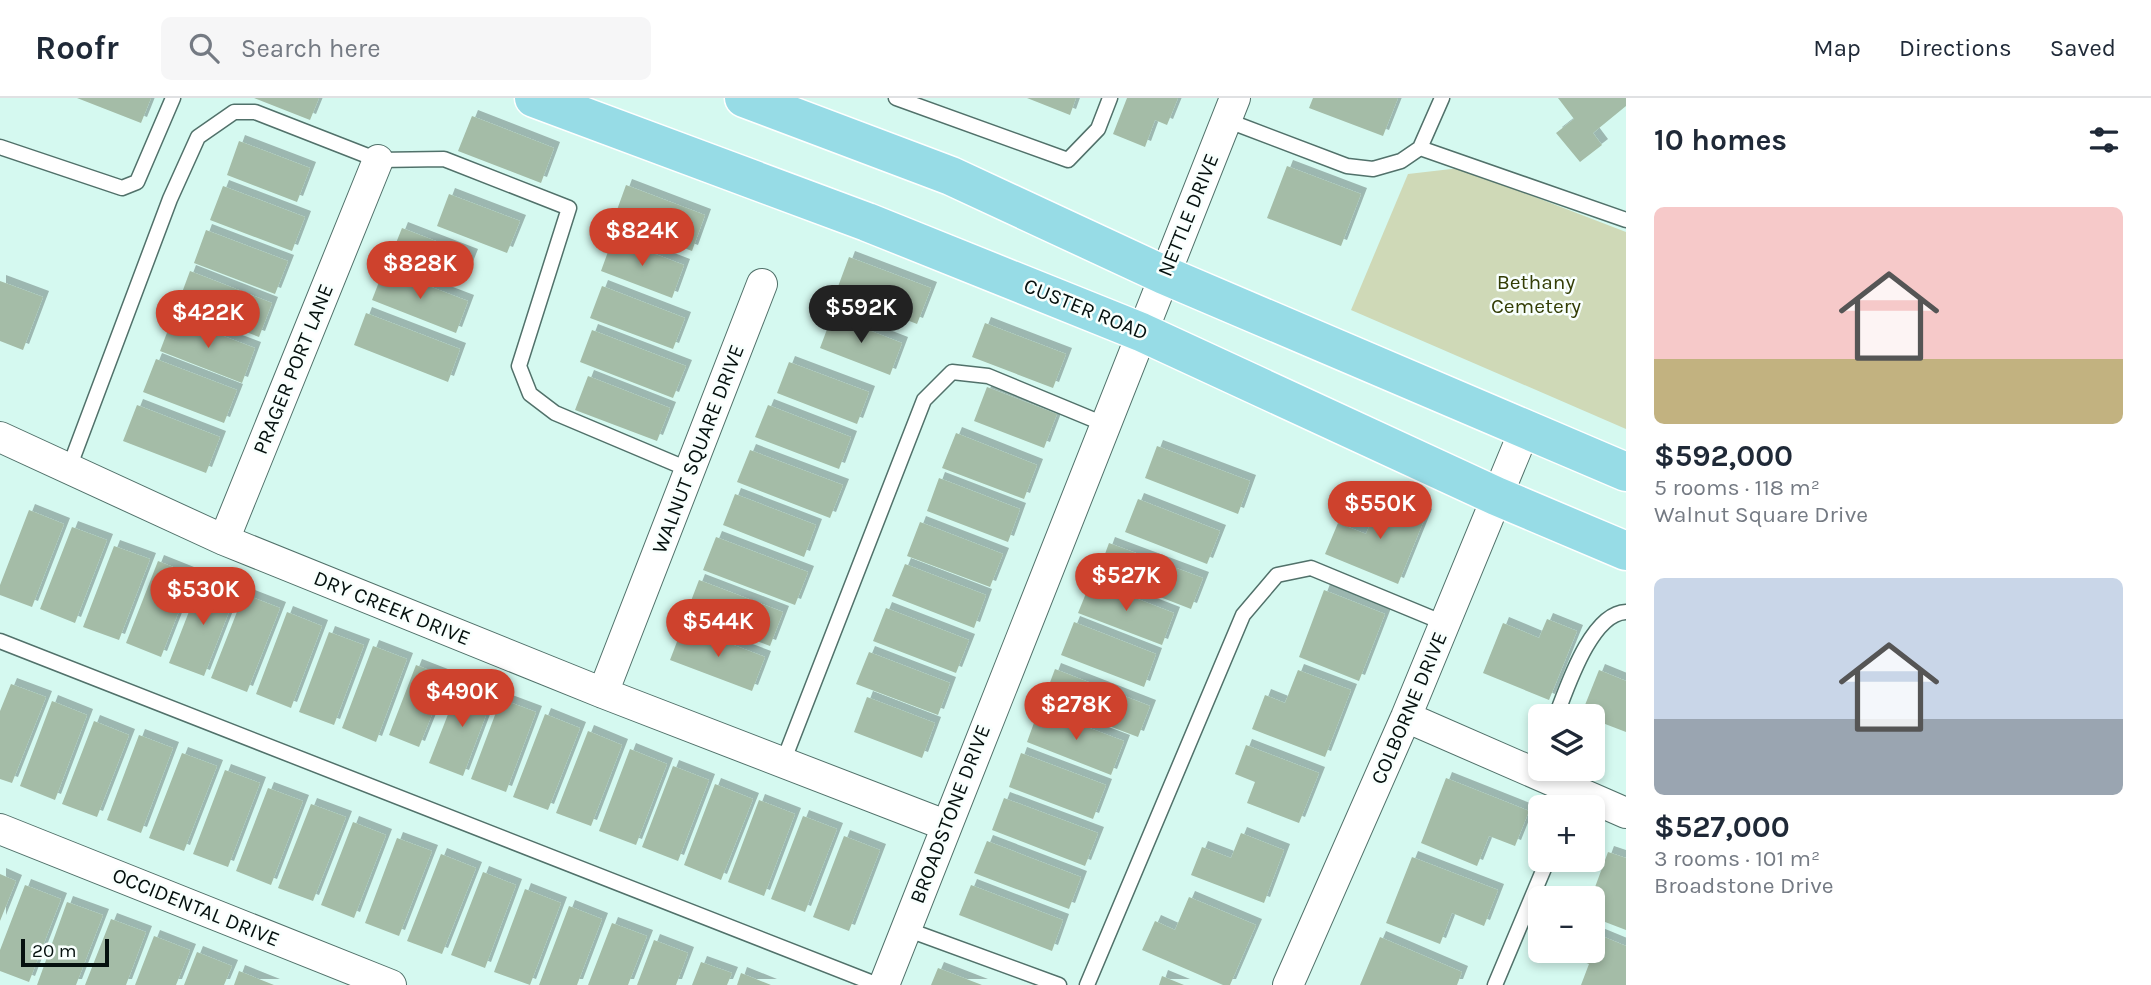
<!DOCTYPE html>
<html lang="en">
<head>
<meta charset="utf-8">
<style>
  body { margin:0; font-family:Karla,sans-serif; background:#f6f6f7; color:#1f2937; height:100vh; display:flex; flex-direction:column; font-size:26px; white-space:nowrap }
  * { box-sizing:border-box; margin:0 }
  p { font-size:23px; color:#747a83 }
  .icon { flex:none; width:38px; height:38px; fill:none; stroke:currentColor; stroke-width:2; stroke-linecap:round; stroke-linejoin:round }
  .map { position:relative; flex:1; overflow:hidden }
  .details { display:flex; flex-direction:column; background:#fff; width:525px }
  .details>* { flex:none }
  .buttons { position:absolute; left:1528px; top:606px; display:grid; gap:14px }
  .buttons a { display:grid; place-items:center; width:77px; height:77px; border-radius:10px; background:#fff; box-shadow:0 4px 10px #0003; font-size:35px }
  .scale { position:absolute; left:21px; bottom:18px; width:88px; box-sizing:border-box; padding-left:7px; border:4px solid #05100e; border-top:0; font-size:19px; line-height:24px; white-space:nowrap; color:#05100e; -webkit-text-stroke:5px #f8fffd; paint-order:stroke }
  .price { position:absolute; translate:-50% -60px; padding:0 16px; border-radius:24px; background:#ce422d; color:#fff; font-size:23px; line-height:46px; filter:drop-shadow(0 2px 4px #0008) }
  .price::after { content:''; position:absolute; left:50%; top:42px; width:21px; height:16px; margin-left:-10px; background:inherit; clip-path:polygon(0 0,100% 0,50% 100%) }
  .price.active { background:#222; color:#fff }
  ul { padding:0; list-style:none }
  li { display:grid; align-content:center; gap:14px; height:371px; padding:0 28px }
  li span { display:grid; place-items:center; height:217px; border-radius:10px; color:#555 }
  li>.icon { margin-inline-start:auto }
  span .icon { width:126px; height:126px; fill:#fffc; stroke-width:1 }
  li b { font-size:30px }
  h2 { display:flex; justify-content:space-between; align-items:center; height:84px; padding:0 28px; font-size:30px }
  header { display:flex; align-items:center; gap:42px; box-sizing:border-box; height:98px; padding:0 35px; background:#fff; border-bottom:2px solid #e0e1e3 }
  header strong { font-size:33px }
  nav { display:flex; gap:38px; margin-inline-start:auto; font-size:24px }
  .search { width:490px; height:63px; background:#f6f6f7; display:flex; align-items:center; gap:18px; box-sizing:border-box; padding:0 24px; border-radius:10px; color:#747a83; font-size:26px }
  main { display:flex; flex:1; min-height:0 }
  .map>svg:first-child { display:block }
</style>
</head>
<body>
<header>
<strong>Roofr</strong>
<div class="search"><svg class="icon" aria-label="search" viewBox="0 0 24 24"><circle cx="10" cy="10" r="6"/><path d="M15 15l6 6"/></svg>Search here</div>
<nav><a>Map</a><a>Directions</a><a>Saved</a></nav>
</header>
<main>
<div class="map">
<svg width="1626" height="887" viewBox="0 0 1626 887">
  <defs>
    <filter id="shadow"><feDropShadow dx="6" dy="-6" stdDeviation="0" flood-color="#0004"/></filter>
  </defs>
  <rect width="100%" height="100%" fill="#d5f9f0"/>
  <path fill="#cfd9b7" d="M1460,70l166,64v197l-275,-119 57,-136z"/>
  <path fill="#a4bca7" filter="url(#shadow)" d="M77,0h74l-10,25z
    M254,0h65l-9,22z
    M1027,0h49l-6,17z
    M1127,0h51l-11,27 -12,-5 -10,27 -32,-13z
    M1313,0h85l-15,38 -74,-28z
    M1558,0h68v8l-33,27 9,12 -22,17 -24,-29 18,-14z
    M472,18l82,32 -13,35 -83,-32z
    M239,43l71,27 -13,34 -70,-27z
    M1287,68l74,28 -20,52 -74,-28z
    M626,87l79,30 -13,36 -79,-30z
    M223,88l82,31 -13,34 -82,-31z
    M449,96l71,27 -13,32 -70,-27z
    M402,130l70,27 -12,30 -70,-27z
    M206,132l82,31 -13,33 -81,-31z
    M613,140l71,27 -12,33 -71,-27z
    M849,159l82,31 -14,36 -81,-32z
    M384,171l84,32 -12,32 -84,-33z
    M190,173l82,32 -13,34 -82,-31z
    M0,183l43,16 -20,53 -23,-9z
    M602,188l83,32 -12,31 -83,-31z
    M366,215l94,36 -12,33 -94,-37z
    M832,218l70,27 -12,32 -70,-27z
    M173,219l82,31 -13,35 -82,-32z
    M985,225l81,31 -13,34 -81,-31z
    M592,232l94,36 -13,32 -93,-36z
    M156,261l81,31 -13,33 -81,-31z
    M789,264l80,30 -12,32 -80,-31z
    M588,278l82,32 -13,33 -82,-31z
    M987,289l70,27 -13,34 -70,-27z
    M137,307l83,32 -14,36 -83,-32z
    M768,307l83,32 -12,32 -84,-32z
    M956,335l81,32 -13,34 -82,-31z
    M1157,348l93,35 -12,33 -93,-36z
    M750,352l93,35 -13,33 -93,-36z
    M939,380l81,31 -12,33 -81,-31z
    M735,396l81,31 -12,32 -81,-32z
    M1381,399l45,18 -28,69 -73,-30 13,-31 28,11z
    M1138,401l82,32 -13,33 -82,-32z
    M29,412l35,14 -32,83 -32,-12v-10z
    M920,424l83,32 -13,33 -83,-31z
    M72,429l35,13 -32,83 -35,-14z
    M716,439l92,35 -13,33 -92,-35z
    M1109,445l94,35 -12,31 -93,-36z
    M114,448l36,13 -31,81 -36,-13z
    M158,463l35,14 -32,82 -35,-14z
    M905,466l81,31 -12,33 -82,-32z
    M202,480l35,13 -33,85 -35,-13z
    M699,482l84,32 -13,34 -84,-32z
    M1091,483l83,32 -12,32 -84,-32z
    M1324,492l61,24 -26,67 -60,-24z
    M244,496l36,14 -33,84 -36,-14z
    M886,510l83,32 -13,33 -83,-32z
    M287,514l35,14 -31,82 -35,-14z
    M1547,521l30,12 -28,69 -66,-27 20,-50 36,15z
    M1074,524l82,32 -12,33 -83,-32z
    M683,528l82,31 -13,34 -82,-31z
    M329,534l35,13 -30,80 -35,-13z
    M373,548l34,13 -31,83 -34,-14z
    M869,554l81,31 -12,32 -82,-31z
    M416,567l31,12 -28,70 -30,-12z
    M1055,571l95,37 -12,31 -95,-36z
    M1298,572l53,20 -26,67 -73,-28 13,-34 20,8z
    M1599,572l27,11v51l-34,-13v-3l-11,-1z
    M461,583l33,13 -31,82 -34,-13z
    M11,586l35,13 -34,86 -12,-4v-68z
    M867,599l68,26 -13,35 -68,-26z
    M501,601l35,13 -30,80 -35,-13z
    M52,603l35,14 -32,85 -35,-14z
    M1039,611l85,32 -13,34 -84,-33z
    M545,616l35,14 -32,82 -35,-13z
    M94,623l35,14 -32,82 -35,-13z
    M588,633l34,14 -31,81 -35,-13z
    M139,637l34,13 -32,85 -34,-13z
    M1246,647l73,28 -20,50 -52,-20 8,-21 -20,-8z
    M630,651l37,15 -31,81 -37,-14z
    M182,655l35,13 -33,85 -35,-13z
    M1021,655l85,32 -13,34 -84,-32z
    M673,668l36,14 -31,81 -36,-14z
    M225,672l35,13 -32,84 -35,-13z
    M1446,680l83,33 -14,35 -26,-10 -12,30 -56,-23z
    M715,686l38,15 -32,81 -37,-15z
    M268,690l35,13 -32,84 -35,-14z
    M1004,700l94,35 -13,33 -93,-36z
    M759,702l36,14 -31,82 -36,-14z
    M311,706l35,13 -33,84 -35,-13z
    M803,718l34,13 -32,83 -34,-13z
    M353,724l33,13 -32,83 -33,-13z
    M1241,735l43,17 -20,53 -73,-28 11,-28 29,11z
    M844,738l36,14 -31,81 -36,-14z
    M397,740l35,13 -33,85 -34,-13z
    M987,743l94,36 -12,32 -95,-36z
    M1608,754l18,6v72l-34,-13 -1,-19z
    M441,756l35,14 -34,86 -35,-13z
    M1412,759l86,33 -14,36 -32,-13 -12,31 -54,-21z
    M483,774l33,13 -31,83 -34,-13z
    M0,776l16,7 -16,40z
    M25,787l36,14 -32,83 -29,-11v-21z
    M971,787l92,35 -11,31 -93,-36z
    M525,791l36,14 -31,82 -36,-13z
    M1189,799l67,28 -26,60h-7l-81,-35 13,-29 20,9z
    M67,804l36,13 -27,70h-39z
    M569,808l33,13 -25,66h-38z
    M111,821l35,13 -20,53h-41z
    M612,825l35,13 -19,49h-40z
    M1592,834l34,14v39h-45l8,-21 -20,-8 2,-6h21z
    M154,838l36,14 -14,35h-41z
    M1380,839l82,35 -5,13h-97z
    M654,842l34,13 -12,32h-39z
    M197,854l35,14 -8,19h-40z
    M701,864l31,11 -5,12h-35z
    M938,870l44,17h-51z
    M239,873l35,14h-40z
    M741,875l30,12h-34z
    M1162,878l22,9h-25z"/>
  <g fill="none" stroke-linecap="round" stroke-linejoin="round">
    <g stroke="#51716a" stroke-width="17">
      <path id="lane" d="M896,0l172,62 30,-31 12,-31
        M1226,22l121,46 26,3 28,-8 19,-13 22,-50
        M0,49l122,41 15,-6 36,-84
        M1420,50l206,72
        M69,370l101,-269 28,-62 36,-25h21l123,48 66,-1 125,49 -50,158 11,28 25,19 135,57
        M0,543l878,344
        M1556,618c11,-28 35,-103 70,-104
        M783,664l141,-362 28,-28 36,4 116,48
        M1531,675l9,-21
        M906,831l153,56
        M1087,887l156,-370 34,-40 34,-7 133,55
        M1495,887l53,-126"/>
    </g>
    <g stroke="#51716a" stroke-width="32">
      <path id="street" d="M0,339l224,103 379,153 342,132
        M224,442l154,-380
        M603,595l159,-409
        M1406,619l220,96
        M0,731l391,156
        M884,887l351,-887
        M1288,887l118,-268 119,-288"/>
    </g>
    <g stroke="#fff" stroke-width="41">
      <path id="primary" d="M534,0l333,124 274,110 355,164 130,55
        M744,0l207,78 213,99 462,197"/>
    </g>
    <use href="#lane" stroke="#fff" stroke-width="14"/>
    <use href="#street" stroke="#fff" stroke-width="30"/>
    <use href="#primary" stroke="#97dce6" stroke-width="38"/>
  </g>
  <g text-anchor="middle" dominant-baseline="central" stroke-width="5" stroke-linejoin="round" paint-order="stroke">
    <g font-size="21" fill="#05100e" stroke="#f8fffd">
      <text transform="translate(1188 117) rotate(-68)">NETTLE DRIVE</text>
      <text transform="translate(1086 211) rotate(22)">CUSTER ROAD</text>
      <text transform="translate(293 271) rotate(-68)">PRAGER PORT LANE</text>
      <text transform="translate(698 351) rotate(-69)">WALNUT SQUARE DRIVE</text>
      <text transform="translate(392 510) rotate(22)">DRY CREEK DRIVE</text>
      <text transform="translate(1409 610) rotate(-67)">COLBORNE DRIVE</text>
      <text transform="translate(950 716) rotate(-69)">BROADSTONE DRIVE</text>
      <text transform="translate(196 809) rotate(22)">OCCIDENTAL DRIVE</text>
    </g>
    <g font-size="21" fill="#333d05" stroke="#f8fffd">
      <text x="1536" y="184">Bethany<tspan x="1536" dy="24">Cemetery</tspan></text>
    </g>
  </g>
</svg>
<div class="buttons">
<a><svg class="icon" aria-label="layers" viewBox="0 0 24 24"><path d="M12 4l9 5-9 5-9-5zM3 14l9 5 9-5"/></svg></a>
<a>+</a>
<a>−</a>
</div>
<div class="scale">20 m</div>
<b class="price" style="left:642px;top:170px">$824K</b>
<b class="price" style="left:420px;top:203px">$828K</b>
<b class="price active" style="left:861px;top:247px">$592K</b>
<b class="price" style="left:208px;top:252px">$422K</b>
<b class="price" style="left:1380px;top:443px">$550K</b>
<b class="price" style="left:1126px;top:515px">$527K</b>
<b class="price" style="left:203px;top:529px">$530K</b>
<b class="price" style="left:718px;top:561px">$544K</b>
<b class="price" style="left:462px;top:631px">$490K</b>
<b class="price" style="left:1076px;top:644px">$278K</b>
</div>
<section class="details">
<h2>10 homes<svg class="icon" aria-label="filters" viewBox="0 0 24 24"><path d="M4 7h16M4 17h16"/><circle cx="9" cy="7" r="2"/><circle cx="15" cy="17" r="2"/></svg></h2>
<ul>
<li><span style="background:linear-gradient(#f6c9c9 70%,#c2b280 0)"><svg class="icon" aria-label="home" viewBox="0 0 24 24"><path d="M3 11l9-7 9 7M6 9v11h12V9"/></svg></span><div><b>$592,000</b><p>5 rooms · 118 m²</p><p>Walnut Square Drive</p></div></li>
<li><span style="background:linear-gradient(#c9d6e8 65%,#9aa5b1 0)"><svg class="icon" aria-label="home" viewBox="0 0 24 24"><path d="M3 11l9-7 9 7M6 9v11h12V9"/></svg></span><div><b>$527,000</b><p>3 rooms · 101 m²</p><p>Broadstone Drive</p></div></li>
</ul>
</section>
</main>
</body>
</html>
